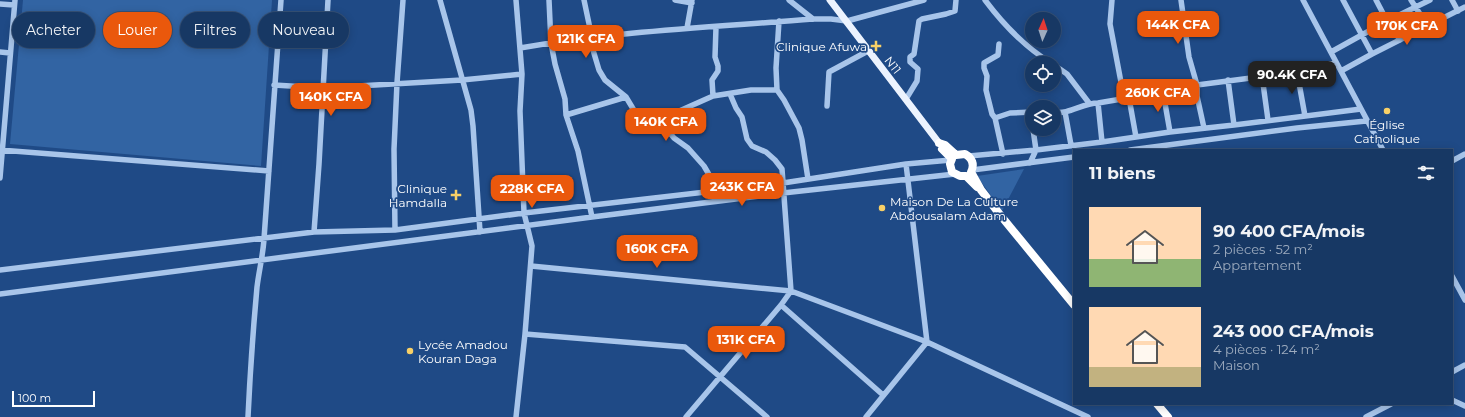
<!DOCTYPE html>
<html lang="fr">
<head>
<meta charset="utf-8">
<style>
  body { margin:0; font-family:Montserrat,sans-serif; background:#203f6a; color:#f1f3f6; height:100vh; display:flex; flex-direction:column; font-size:15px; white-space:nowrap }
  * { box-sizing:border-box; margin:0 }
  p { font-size:13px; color:#9eacbf }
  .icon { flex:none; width:22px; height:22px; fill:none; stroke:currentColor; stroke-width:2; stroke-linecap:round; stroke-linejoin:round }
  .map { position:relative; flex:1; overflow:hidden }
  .sheet { position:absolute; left:1073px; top:149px; width:380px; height:256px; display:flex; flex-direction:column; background:#173864; border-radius:0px; box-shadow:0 2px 10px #0003,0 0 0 1px #365278 }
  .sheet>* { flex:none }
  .guide { position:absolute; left:12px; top:12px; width:380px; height:36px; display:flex; gap:8px }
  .needle { width:26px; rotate:3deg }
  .tools { position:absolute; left:1025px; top:12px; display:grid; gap:8px }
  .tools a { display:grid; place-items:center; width:36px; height:36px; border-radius:50%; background:#173864; box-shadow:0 2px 10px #0003,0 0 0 1px #365278; font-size:20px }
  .scale { position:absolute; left:12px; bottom:10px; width:83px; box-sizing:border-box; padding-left:4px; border:2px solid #fff; border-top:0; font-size:11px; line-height:14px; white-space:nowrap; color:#fff; -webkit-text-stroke:3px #1f4a86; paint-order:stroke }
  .price { position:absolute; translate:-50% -34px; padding:0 9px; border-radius:8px; background:#ea580c; color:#fff; font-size:13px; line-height:26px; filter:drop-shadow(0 1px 2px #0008) }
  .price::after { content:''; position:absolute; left:50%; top:24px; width:12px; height:9px; margin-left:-6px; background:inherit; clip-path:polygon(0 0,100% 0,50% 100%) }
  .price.on { background:#222; color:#fff }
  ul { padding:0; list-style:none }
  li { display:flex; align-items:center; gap:12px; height:100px; padding:0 16px }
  li span { display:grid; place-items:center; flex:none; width:112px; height:80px; border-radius:0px; color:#555 }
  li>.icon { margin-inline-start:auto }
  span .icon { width:48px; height:48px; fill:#fffc; stroke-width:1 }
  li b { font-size:17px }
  h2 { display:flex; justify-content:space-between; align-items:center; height:48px; padding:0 16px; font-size:17px }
  .chip { padding:0 14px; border-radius:18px; background:#173864; box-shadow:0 2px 10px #0003,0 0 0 1px #365278; font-size:14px; line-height:36px }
  .chip.on { background:#ea580c; color:#fff }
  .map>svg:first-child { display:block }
</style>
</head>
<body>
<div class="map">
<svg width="1465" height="417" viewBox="0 0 1465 417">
  <rect width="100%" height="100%" fill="#1f4a86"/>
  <path fill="#3264a3" d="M23,0h249l-11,166 -251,-22z
    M1024,169l-22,42 -25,-35z"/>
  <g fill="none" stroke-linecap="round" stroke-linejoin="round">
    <path stroke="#a8c5ea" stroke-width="5.5" d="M440,0l31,110 2,16 7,106
      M549,0l2,43 4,21 10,35 1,16 12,36 14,66
      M584,0l8,38 1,12 6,20 6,10 21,17 18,30 15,-7 15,18 14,10 16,18 14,24
      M675,0l17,3
      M789,0l24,19
      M985,0c18,24 40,47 66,63
      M1112,0l-2,24 14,74
      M1181,0l8,57 8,28v11l7,32
      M1303,0l80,150
      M1343,0l29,54
      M1376,0l11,21 13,19
      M1411,0l16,25
      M1452,0l6,11
      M0,4l14,1
      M779,21l-3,47 1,22 7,10 15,28 3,12 6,39
      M687,28l5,-28
      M999,44l-1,11 -14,8v5l3,8 -1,14 6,24 3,4 8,36
      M520,48c97,-17 195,-21 293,-29h18l16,2 77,-21
      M0,52l10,1
      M1331,52l56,-31 43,-21
      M1054,65l13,9 22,29
      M1341,71l31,-17 93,-47
      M1297,72l8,44
      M1262,76l6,44
      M1228,80l6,45
      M274,85l49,3 139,-8 60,-6
      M1163,92l7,40
      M713,96l38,-6h26
      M1129,98l7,39
      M906,99l11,-18 1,-12 -8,-7v-5l4,-3 5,-33 3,-2 24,-5 9,-3 1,-11
      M1098,103l4,39
      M827,106l2,-34 39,-21
      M1030,112l2,11
      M1054,112c15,3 28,-9 44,-9l65,-11 34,-7 100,-13 39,-10
      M1065,112l6,33
      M566,115l60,-18
      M995,118l15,-5 22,-1
      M659,120l54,-24 -1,-16 6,-9v-5l-3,-9 1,-30
      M0,150l269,21
      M1130,150l167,-22 69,-7
      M969,156l67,-6 66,-8 68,-10 64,-7 127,-16
      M1452,161l13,-7
      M1030,163l6,-13 -3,-21
      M972,170l102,-13
      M0,178l15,-178
      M395,230l-1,-81 3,-66 6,-83
      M314,232l5,-68 9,-164
      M531,266l260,25 136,51 161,75
      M0,270l314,-38 81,-2 129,-17 259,-30 123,-19 45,-4
      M1452,276l13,24
      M0,294l592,-77 191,-24 172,-19
      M781,305l102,90
      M525,334l160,13 82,70
      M1452,372l13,-7
      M1452,400l13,6
      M248,417c2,-43 5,-86 9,-130 2,-16 6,-32 7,-48l17,-239
      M516,417l9,-83 7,-88 -8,-33 -4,-102 2,-37 -6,-74
      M686,417l95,-112 10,-14 -9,-122 -7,-9 -9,-8 -14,-6 -5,-7 -5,-22 -6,-9 -6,-14
      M866,417l61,-75 -21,-178
      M1366,417l25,-13"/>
    <path stroke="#ecf3fe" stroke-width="7" d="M830,0l109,143"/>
    <path stroke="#fff" stroke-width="8" d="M939,143l6,2 11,10 9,-1c7,4 10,10 6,18l10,18 20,26 73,89
      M942,149l10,10 -2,5 2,8 8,4h6l11,11
      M1157,404l11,13"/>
  </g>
  <g fill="#f8d067" stroke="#1f4a86" stroke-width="1.5">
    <path d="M874 40h4v4h4v4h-4v4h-4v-4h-4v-4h4z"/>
    <circle cx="1387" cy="111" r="4"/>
    <path d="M454 189h4v4h4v4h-4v4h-4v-4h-4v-4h4z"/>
    <circle cx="882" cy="208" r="4"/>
    <circle cx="410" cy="351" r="4"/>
  </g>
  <g text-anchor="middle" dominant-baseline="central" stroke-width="3.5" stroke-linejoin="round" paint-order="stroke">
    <g font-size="12" fill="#fff" stroke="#1f4a86" text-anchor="end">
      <text x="867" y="46">Clinique Afuwa</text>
      <text x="1387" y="124" text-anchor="middle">Église<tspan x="1387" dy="14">Catholique</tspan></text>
      <text x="447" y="188">Clinique<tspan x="447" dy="14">Hamdalla</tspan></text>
      <text x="890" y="201" text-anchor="start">Maison De La Culture<tspan x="890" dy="14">Abdousalam Adam</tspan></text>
      <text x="418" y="344" text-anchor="start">Lycée Amadou<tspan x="418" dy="14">Kouran Daga</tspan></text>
    </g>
    <g font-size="12" fill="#fff" stroke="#1f4a86">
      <text transform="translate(893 65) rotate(52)">N11</text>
    </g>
  </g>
</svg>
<div class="tools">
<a><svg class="needle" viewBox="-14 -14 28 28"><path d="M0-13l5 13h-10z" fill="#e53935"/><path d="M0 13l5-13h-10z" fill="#9eacbf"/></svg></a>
<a><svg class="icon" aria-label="locate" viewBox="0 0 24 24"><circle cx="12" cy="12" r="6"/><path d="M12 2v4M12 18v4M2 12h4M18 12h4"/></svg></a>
<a><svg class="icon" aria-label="layers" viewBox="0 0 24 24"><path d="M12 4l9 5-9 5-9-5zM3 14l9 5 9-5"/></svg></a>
</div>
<div class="scale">100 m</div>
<b class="price" style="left:1178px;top:45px">144K CFA</b>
<b class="price" style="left:1407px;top:46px">170K CFA</b>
<b class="price" style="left:586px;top:59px">121K CFA</b>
<b class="price on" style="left:1292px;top:95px">90.4K CFA</b>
<b class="price" style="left:1158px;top:113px">260K CFA</b>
<b class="price" style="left:331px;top:117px">140K CFA</b>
<b class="price" style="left:666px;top:142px">140K CFA</b>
<b class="price" style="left:742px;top:207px">243K CFA</b>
<b class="price" style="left:532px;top:209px">228K CFA</b>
<b class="price" style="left:657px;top:269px">160K CFA</b>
<b class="price" style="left:746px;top:360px">131K CFA</b>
<div class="guide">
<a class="chip">Acheter</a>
<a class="chip on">Louer</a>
<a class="chip">Filtres</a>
<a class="chip">Nouveau</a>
</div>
<section class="sheet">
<h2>11 biens<svg class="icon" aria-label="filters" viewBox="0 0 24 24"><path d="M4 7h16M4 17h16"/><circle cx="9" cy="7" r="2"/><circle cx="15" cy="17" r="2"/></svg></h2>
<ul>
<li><span style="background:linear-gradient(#ffd9b3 65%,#8fb573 0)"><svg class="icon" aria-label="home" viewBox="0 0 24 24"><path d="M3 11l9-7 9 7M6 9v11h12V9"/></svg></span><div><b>90 400 CFA/mois</b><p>2 pièces · 52 m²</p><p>Appartement</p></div></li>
<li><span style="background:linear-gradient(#ffd9b3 75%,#c2b280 0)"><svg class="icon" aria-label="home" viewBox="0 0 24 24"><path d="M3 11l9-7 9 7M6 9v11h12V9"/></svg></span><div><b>243 000 CFA/mois</b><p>4 pièces · 124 m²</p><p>Maison</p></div></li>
</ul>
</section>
</div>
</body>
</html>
